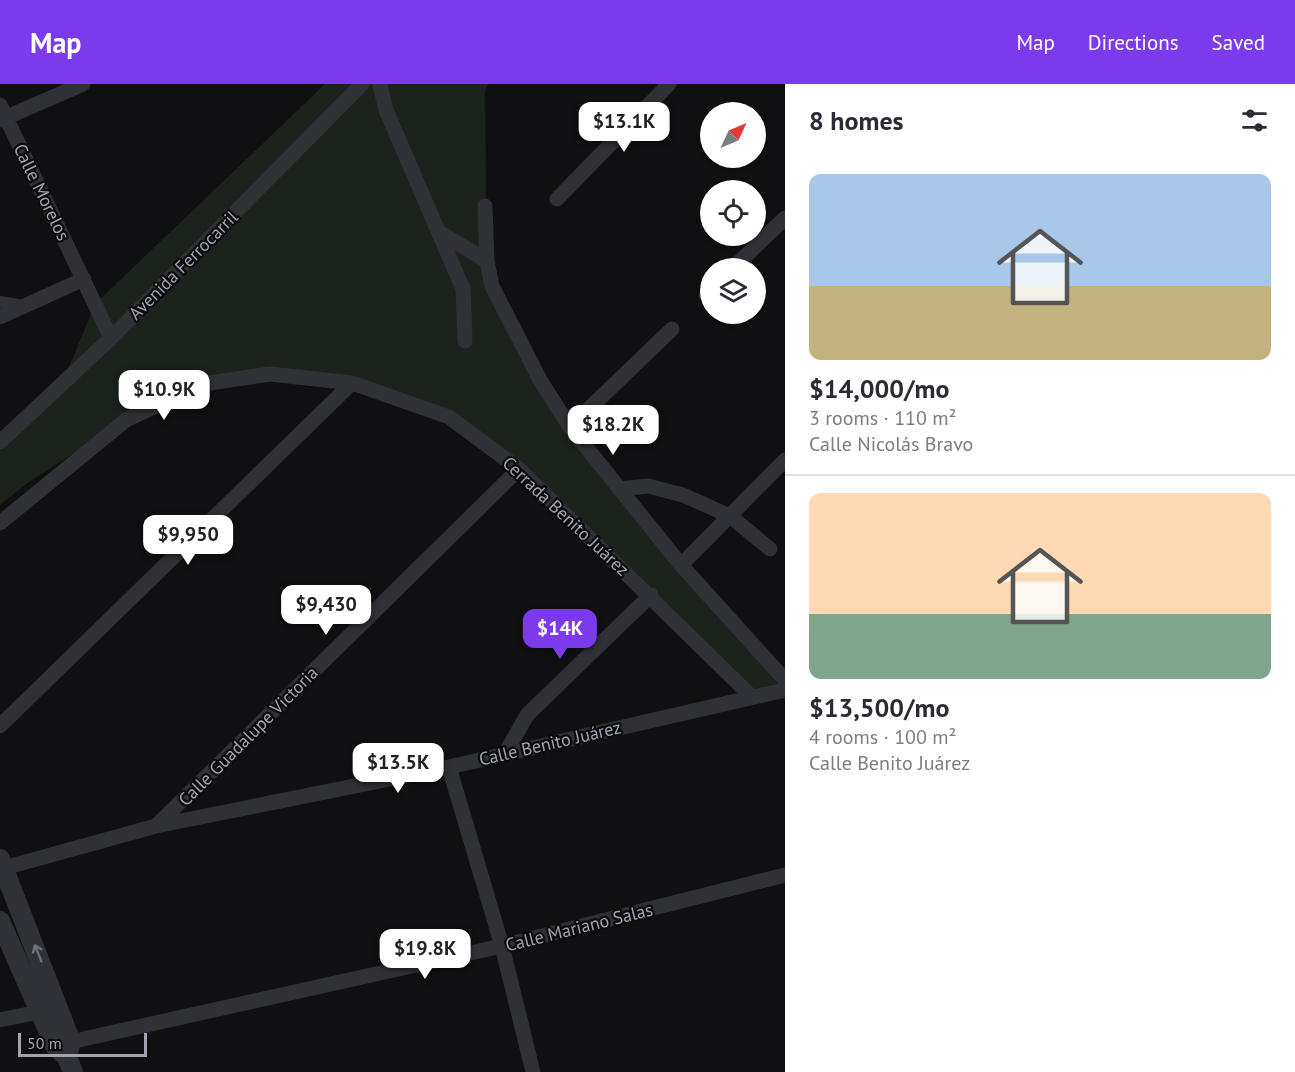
<!DOCTYPE html>
<html lang="en">
<head>
<meta charset="utf-8">
<style>
  body { margin:0; font-family:"PT Sans",sans-serif; background:#f2f2f3; color:#2b2b33; height:100vh; display:flex; flex-direction:column; font-size:22px; white-space:nowrap }
  * { box-sizing:border-box; margin:0 }
  p { font-size:20px; color:#7c7c81 }
  .icon { flex:none; width:33px; height:33px; fill:none; stroke:currentColor; stroke-width:2; stroke-linecap:round; stroke-linejoin:round }
  .map { position:relative; flex:1; overflow:hidden }
  .details { display:flex; flex-direction:column; background:#fff; width:510px }
  .details>* { flex:none }
  .needle { width:39px; rotate:46deg }
  .tools { position:absolute; left:700px; top:18px; display:grid; gap:12px }
  .tools a { display:grid; place-items:center; width:66px; height:66px; border-radius:50%; background:#fff; box-shadow:0 2px 4px #0004; font-size:30px }
  .scale { position:absolute; left:18px; bottom:15px; width:129px; box-sizing:border-box; padding-left:6px; border:3px solid #a0a4b2; border-top:0; font-size:16px; line-height:21px; white-space:nowrap; color:#a0a4b2; -webkit-text-stroke:4px #0b0b0c; paint-order:stroke }
  .price { position:absolute; translate:-50% -51px; padding:0 14px; border-radius:12px; background:#fff; color:#222; font-size:20px; line-height:39px; filter:drop-shadow(0 2px 3px #0008) }
  .price::after { content:''; position:absolute; left:50%; top:36px; width:18px; height:14px; margin-left:-9px; background:inherit; clip-path:polygon(0 0,100% 0,50% 100%) }
  .price.on { background:#7c3aed; color:#fff }
  ul { padding:0; list-style:none }
  li { display:grid; align-content:center; gap:12px; height:318px; padding:0 24px }
  li+li { border-top:2px solid #e1e1e2 }
  li span { display:grid; place-items:center; height:186px; border-radius:12px; color:#555 }
  li>.icon { margin-inline-start:auto }
  span .icon { width:108px; height:108px; fill:#fffc; stroke-width:1 }
  li b { font-size:26px }
  h2 { display:flex; justify-content:space-between; align-items:center; height:72px; padding:0 24px; font-size:26px }
  header { display:flex; align-items:center; gap:36px; box-sizing:border-box; height:84px; padding:0 30px; background:#7c3aed; color:#fff }
  header strong { font-size:28px }
  nav { display:flex; gap:33px; margin-inline-start:auto; font-size:21px }
  main { display:flex; flex:1; min-height:0 }
  .map>svg:first-child { display:block }
</style>
</head>
<body>
<header>
<strong>Map</strong>
<nav><a>Map</a><a>Directions</a><a>Saved</a></nav>
</header>
<main>
<div class="map">
<svg width="785" height="988" viewBox="0 0 785 988">
  <rect width="100%" height="100%" fill="#100f11"/>
  <path fill="#1c231d" d="M325,0h163l-3,7 2,170 83,166 215,263 -33,7 -101,-102 -202,-178 -97,-34 -82,-9 -67,10 -77,36 -100,64 -26,21v-63l62,-58 33,-80z"/>
  <g fill="none" stroke-linecap="round" stroke-linejoin="round">
    <path stroke="#303136" stroke-width="12" d="M0,218l24,4"/>
    <path stroke="#303136" stroke-width="15" d="M380,0l6,26 77,179 2,52
      M0,21l111,233
      M0,36l83,-36
      M557,115l112,-115
      M485,122l2,55 5,25 48,94 30,47 111,138 104,115
      M439,148l48,29
      M733,184l52,-50
      M706,211l5,-5
      M0,233l84,-38
      M570,343l102,-98
      M0,358l111,-104 251,-254
      M619,405l29,-3 35,9 47,21 40,33
      M0,439l126,-103 77,-36 67,-10 82,9 97,34 70,52 233,228
      M681,481l104,-105
      M0,642l352,-343
      M505,670l22,-39 124,-120
      M449,683l53,179 31,126
      M156,742l363,-357
      M0,785l156,-43 293,-59 336,-77
      M0,936l49,-10
      M61,960l441,-98 283,-71"/>
    <path stroke="#303136" stroke-width="20" d="M0,775l71,183 -4,15
      M0,837l55,125 12,11 6,15"/>
  </g>
  <defs><path id="oneway-shaft" d="M-6 0H5M1.5-3L5.5 0L1.5 3" fill="none" stroke-width="1.6" stroke-linecap="round" stroke-linejoin="round" transform="scale(1.5)"/></defs>
  <use stroke="#6e707a" href="#oneway-shaft" transform="translate(38 869) rotate(-112)"/>
  <g text-anchor="middle" dominant-baseline="central" stroke-width="4.5" stroke-linejoin="round" paint-order="stroke">
    <g font-size="18" fill="#a0a4b2" stroke="#0b0b0c">
      <text transform="translate(42 108) rotate(64)">Calle Morelos</text>
      <text transform="translate(183 181) rotate(-45)">Avenida Ferrocarril</text>
      <text transform="translate(566 432) rotate(43)">Cerrada Benito Juárez</text>
      <text transform="translate(248 652) rotate(-45)">Calle Guadalupe Victoria</text>
      <text transform="translate(550 659) rotate(-13)">Calle Benito Juárez</text>
      <text transform="translate(579 843) rotate(-14)">Calle Mariano Salas</text>
    </g>
  </g>
</svg>
<div class="tools">
<a><svg class="needle" viewBox="-14 -14 28 28"><path d="M0-13l5 13h-10z" fill="#e53935"/><path d="M0 13l5-13h-10z" fill="#7c7c81"/></svg></a>
<a><svg class="icon" aria-label="locate" viewBox="0 0 24 24"><circle cx="12" cy="12" r="6"/><path d="M12 2v4M12 18v4M2 12h4M18 12h4"/></svg></a>
<a><svg class="icon" aria-label="layers" viewBox="0 0 24 24"><path d="M12 4l9 5-9 5-9-5zM3 14l9 5 9-5"/></svg></a>
</div>
<div class="scale">50 m</div>
<b class="price" style="left:624px;top:69px">$13.1K</b>
<b class="price" style="left:164px;top:337px">$10.9K</b>
<b class="price" style="left:613px;top:372px">$18.2K</b>
<b class="price" style="left:188px;top:482px">$9,950</b>
<b class="price" style="left:326px;top:552px">$9,430</b>
<b class="price on" style="left:560px;top:576px">$14K</b>
<b class="price" style="left:398px;top:710px">$13.5K</b>
<b class="price" style="left:425px;top:896px">$19.8K</b>
</div>
<section class="details">
<h2>8 homes<svg class="icon" aria-label="filters" viewBox="0 0 24 24"><path d="M4 7h16M4 17h16"/><circle cx="9" cy="7" r="2"/><circle cx="15" cy="17" r="2"/></svg></h2>
<ul>
<li><span style="background:linear-gradient(#a9c7e8 60%,#c2b280 0)"><svg class="icon" aria-label="home" viewBox="0 0 24 24"><path d="M3 11l9-7 9 7M6 9v11h12V9"/></svg></span><div><b>$14,000/mo</b><p>3 rooms · 110 m²</p><p>Calle Nicolás Bravo</p></div></li>
<li><span style="background:linear-gradient(#ffd9b3 65%,#7fa58c 0)"><svg class="icon" aria-label="home" viewBox="0 0 24 24"><path d="M3 11l9-7 9 7M6 9v11h12V9"/></svg></span><div><b>$13,500/mo</b><p>4 rooms · 100 m²</p><p>Calle Benito Juárez</p></div></li>
</ul>
</section>
</main>
</body>
</html>
